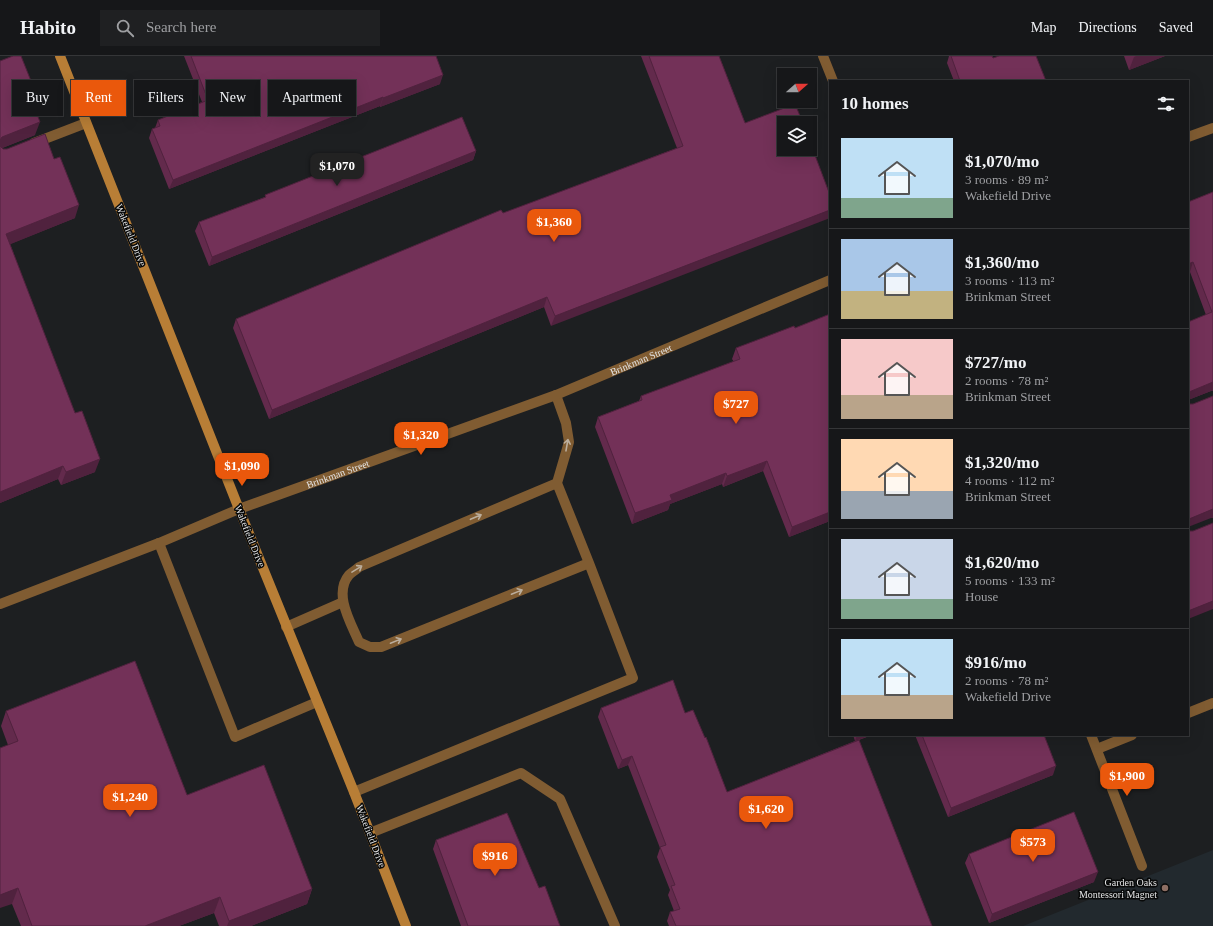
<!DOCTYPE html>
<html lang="en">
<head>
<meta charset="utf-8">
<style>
  body { margin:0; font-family:Georgia,serif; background:#1f2022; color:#f1f3f6; height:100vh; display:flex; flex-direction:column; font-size:15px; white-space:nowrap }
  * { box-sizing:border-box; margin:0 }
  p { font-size:13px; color:#9e9fa2 }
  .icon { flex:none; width:22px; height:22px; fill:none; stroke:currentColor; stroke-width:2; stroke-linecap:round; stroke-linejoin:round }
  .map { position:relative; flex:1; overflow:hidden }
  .sheet { position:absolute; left:829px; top:24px; width:360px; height:656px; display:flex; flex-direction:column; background:#161719; border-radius:0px; box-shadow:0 4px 16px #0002,0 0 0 1px #353638 }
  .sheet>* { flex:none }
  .top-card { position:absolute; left:12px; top:24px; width:380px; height:36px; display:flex; gap:8px }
  .needle { width:26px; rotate:69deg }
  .fabs { position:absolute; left:777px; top:12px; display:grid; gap:8px }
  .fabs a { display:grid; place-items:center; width:40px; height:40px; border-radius:0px; background:#161719; box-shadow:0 4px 16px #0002,0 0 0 1px #353638; font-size:20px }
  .price { position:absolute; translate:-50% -34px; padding:0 9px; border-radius:8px; background:#ea580c; color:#fff; font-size:13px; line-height:26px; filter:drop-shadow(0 1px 2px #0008) }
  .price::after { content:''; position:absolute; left:50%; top:24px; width:12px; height:9px; margin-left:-6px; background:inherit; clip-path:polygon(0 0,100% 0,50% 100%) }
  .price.active { background:#222; color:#fff }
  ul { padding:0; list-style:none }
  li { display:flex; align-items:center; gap:12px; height:100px; padding:0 12px }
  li+li { border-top:1px solid #353638 }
  li span { display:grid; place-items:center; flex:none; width:112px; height:80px; border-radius:0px; color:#555 }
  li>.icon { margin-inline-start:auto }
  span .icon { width:48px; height:48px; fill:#fffc; stroke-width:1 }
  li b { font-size:17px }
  h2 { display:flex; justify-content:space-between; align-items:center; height:48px; padding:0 12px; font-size:17px }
  .chip { padding:0 14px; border-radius:0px; background:#161719; box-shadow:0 4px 16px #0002,0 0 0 1px #353638; font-size:14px; line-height:36px }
  .chip.active { background:#ea580c; color:#fff }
  header { display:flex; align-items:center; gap:24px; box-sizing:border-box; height:56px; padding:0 20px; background:#161719; border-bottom:1px solid #353638 }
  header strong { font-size:19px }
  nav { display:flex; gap:22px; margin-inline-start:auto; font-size:14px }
  .search { width:280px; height:36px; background:#1f2022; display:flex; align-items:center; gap:10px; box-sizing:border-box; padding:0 14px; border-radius:0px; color:#9e9fa2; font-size:15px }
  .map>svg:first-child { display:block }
</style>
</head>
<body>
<header>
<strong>Habito</strong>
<div class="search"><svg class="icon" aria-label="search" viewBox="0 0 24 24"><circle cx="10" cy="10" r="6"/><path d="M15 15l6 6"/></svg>Search here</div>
<nav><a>Map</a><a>Directions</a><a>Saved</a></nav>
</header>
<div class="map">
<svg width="1213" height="870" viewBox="0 0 1213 870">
  <rect width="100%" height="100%" fill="#1d1f21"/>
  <path fill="#22292e" d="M1213,794v76h-190z"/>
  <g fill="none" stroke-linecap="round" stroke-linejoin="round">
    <path stroke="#805c32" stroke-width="10" d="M34,87l52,-20
      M557,427l-198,84c-3,3 -7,5 -10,8 -16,19 2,48 10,67l11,5h11l208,-84
      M159,487l76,194 82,-35
      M286,571l57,-25
      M1188,657l25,-10
      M1097,693l35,-14
      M354,736l279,-114 -44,-115 -32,-80 12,-41 -3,-19 -10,-28
      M370,777l151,-60 39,26 55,127"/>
    <g stroke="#805c32" stroke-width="10">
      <path d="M823,0l10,25"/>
      <path d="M1188,81l25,-9"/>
      <path id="s1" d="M0,548l159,-61 80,-34 317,-114 274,-115"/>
      <path d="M1091,679l51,131"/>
    </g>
    <path stroke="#b87e36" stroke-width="10" d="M60,0l179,453 115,283 52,134"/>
  </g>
  <path fill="#632a4c" d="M184,0h252l4,28 -60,23v-1l-211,83 -20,-51 3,-9 3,-1 3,-8 44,-18z
    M641,0h78l26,67 -194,203 -7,-19 -275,112 -36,-91 3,-9 267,-106 174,-65z
    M949,0h43l1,2 53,23h-92l-7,-18z
    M1124,0h41l-36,14z
    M0,5l39,40 -3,10 -1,24 -33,13 73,70 -65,26 85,228 -34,13 -3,-6 -58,24z
    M476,95l-3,9 -264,106 -14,-35 4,-9 66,-25v-2z
    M1213,136v199h-2l-23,9v-78l18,-7 -16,-43 -2,1v-71z
    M830,258v207l-41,16 -26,-66 -40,16 -1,-3 -52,20 -2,6 -36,14 -37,-97 3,-10 41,-16 2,-5 93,-34 -2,-3 4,-11 59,-20z
    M601,652l84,5 42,79 128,-51 -2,-6h19l-13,5 73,186h-263l-2,-5 3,-9 4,-1 -6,-16 2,-5 -13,-33 3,-9 -32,-83 -10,4 -20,-52z
    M6,655l181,84 125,94 -5,15 -56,22h-32l-5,-13 -35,13h-158l-9,-22 -4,-159 -7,-19z
    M915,679h129l9,40 -105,42z
    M436,784l103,48 21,38h-99l-28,-77z
    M969,798l125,28 -105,41 -24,-60z"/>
  <path fill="#50223e" d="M1136,0h29l-36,14 5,-13z
    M443,19l-3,9 -60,23 3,-9z
    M383,41l-3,9 -211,83 4,-9z
    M39,45l-4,13 -2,-10z
    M40,66l-5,13 -35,14v-9l2,-3z
    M476,95l-3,9 -264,106 3,-9z
    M79,149l-4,13 -74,30 5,-14z
    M830,154v8l-279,108 4,-10z
    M1193,206l-3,10 -2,1v-9z
    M547,241l-3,10 -275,112 3,-9z
    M1213,326v9h-2l-23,9v-7l1,-1z
    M100,403l-5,13 -34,13 5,-13z
    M767,405l-4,10 -40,16 4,-11z
    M63,410l-5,13 -58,24v-11z
    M726,417l-4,11 -52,20 -2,6 -36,14 3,-11 35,-18z
    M1213,453v9h-2l-23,9v-7l1,-1z
    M830,456v9l-41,16 3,-10z
    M1213,545v8l-25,10v-8z
    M857,679h15l-17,6z
    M632,700l-4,9 -10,4 4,-9z
    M1056,710l-3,9 -105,42 3,-9z
    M1098,816l-4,10 -105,41 3,-9z
    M18,832l-6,16 -12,4v-13z
    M312,833l-5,15 -56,22h-24l2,-5z
    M220,841l-6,16 -35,13h-34z"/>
  <path fill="#733158" stroke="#50223e" d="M13,0h8l18,45 -6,3 7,18 -38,15 -2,3v-79z
    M191,0h245l7,19 -60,23v-1l-210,83 -21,-51 8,-3 -2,-6 50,-20z
    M649,0h70l26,67 50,-19 8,19h-19v26h26v-7l20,53v15l-275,106 -8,-19 -275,113 -36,-91 265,-109 2,3 180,-67z
    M951,0h41l1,2 6,-2h37l10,25h-86z
    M462,61l14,34 -264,106 -13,-35 67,-25 -1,-2z
    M45,78l9,25 6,-2 19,48 -73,29 69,179 7,-2 18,48 -34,13 -3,-6 -63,26v-346l3,3h4z
    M1213,136v190l-24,10 -1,1v-71l24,-10 -19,-50 -5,2v-62z
    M830,258v198l-38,15 -25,-66 -40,15 -1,-3 -56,22 2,5 -37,13 -37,-96 44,-17 -1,-4 99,-37 -4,-11 58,-22 1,2z
    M1213,340v113l-24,10 -1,1v-118l2,2h3z
    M1213,467v78l-25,10v-82l2,2h3z
    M135,605l52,134 77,-30 48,124 -83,32 -9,-24 -75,29h-113l-14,-38 -18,7v-147l18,-7 -12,-30z
    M673,624l12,33 8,-3 12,28 1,-1 21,55 132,-52 73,186h-256l-6,-14 10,-3 -9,-23 4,-1 -15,-38 6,-2 -34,-89 -10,4 -21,-52z
    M922,679h122l12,31 -105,42z
    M1074,756l24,60 -106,42 -23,-60z
    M507,757l32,75 6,-2 15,40h-92l-32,-86z"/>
  <defs><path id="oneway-shaft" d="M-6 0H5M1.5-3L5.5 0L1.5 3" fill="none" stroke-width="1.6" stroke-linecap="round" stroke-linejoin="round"/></defs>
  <g stroke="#bbae9d">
    <use href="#oneway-shaft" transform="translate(567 389) rotate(-80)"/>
    <use href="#oneway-shaft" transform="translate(476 461) rotate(-23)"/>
    <use href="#oneway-shaft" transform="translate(357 513) rotate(-32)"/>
    <use href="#oneway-shaft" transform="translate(517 536) rotate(-22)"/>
    <use href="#oneway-shaft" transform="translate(396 585) rotate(-22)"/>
  </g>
  <circle fill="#8d6e63" stroke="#080909" stroke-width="1.5" cx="1165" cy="832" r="4"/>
  <g text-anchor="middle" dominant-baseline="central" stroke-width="3" stroke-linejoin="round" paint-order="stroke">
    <g font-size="10" fill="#e3e4e5" stroke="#080909">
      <text transform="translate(131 179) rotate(68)">Wakefield Drive</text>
      <text stroke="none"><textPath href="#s1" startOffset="686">Brinkman Street</textPath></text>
      <text stroke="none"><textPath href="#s1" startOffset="362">Brinkman Street</textPath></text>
      <text transform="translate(250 480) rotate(68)">Wakefield Drive</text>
      <text transform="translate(371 780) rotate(69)">Wakefield Drive</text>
    </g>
    <g font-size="10" fill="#e3e4e5" stroke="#080909" text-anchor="end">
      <text x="1157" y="826">Garden Oaks<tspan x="1157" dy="12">Montessori Magnet</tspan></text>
    </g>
  </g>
</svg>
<div class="fabs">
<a><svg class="needle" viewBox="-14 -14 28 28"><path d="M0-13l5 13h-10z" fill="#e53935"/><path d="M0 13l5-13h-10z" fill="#9e9fa2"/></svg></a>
<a><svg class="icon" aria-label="layers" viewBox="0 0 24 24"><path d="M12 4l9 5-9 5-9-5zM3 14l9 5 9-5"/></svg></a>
</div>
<b class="price active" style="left:337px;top:131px">$1,070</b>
<b class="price" style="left:554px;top:187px">$1,360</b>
<b class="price" style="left:736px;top:369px">$727</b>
<b class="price" style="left:421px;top:400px">$1,320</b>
<b class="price" style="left:242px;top:431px">$1,090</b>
<b class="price" style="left:1127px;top:741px">$1,900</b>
<b class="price" style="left:130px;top:762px">$1,240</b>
<b class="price" style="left:766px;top:774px">$1,620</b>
<b class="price" style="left:1033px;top:807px">$573</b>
<b class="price" style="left:495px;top:821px">$916</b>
<div class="top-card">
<a class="chip">Buy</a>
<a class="chip active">Rent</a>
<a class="chip">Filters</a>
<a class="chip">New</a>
<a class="chip">Apartment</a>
</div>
<section class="sheet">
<h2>10 homes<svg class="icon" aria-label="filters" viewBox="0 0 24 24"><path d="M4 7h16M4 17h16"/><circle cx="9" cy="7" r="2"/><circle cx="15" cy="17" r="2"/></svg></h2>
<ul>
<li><span style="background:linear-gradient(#bfe0f5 75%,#7fa58c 0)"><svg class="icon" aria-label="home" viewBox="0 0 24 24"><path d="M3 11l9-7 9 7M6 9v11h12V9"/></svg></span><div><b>$1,070/mo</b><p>3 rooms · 89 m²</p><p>Wakefield Drive</p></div></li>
<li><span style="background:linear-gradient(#a9c7e8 65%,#c2b280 0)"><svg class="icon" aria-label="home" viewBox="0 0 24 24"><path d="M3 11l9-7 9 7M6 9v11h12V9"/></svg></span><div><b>$1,360/mo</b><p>3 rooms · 113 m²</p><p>Brinkman Street</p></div></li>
<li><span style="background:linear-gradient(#f6c9c9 70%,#b9a48a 0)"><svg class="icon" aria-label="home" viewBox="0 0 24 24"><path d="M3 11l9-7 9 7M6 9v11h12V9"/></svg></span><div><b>$727/mo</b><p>2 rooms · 78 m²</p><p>Brinkman Street</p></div></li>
<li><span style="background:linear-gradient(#ffd9b3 65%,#9aa5b1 0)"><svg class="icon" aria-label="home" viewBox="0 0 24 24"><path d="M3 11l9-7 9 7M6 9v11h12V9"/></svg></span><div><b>$1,320/mo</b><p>4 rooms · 112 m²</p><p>Brinkman Street</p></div></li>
<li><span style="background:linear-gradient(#c9d6e8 75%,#7fa58c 0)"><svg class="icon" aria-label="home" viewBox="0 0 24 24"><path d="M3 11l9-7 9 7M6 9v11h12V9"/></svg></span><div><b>$1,620/mo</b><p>5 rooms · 133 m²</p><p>House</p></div></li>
<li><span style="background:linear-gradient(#bfe0f5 70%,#b9a48a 0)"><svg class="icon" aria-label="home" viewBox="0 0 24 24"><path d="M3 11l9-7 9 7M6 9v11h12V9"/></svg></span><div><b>$916/mo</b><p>2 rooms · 78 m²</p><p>Wakefield Drive</p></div></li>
</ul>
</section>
</div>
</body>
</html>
